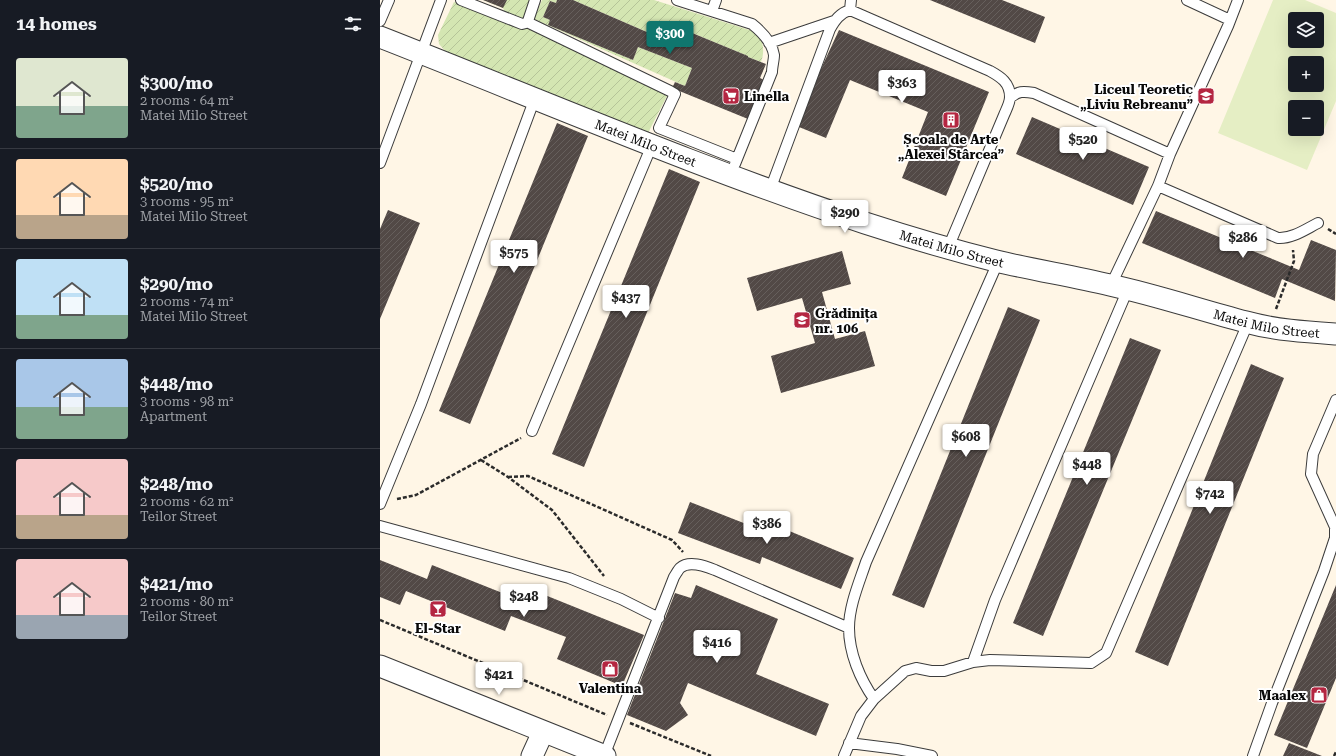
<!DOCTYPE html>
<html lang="en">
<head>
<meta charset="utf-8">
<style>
  body { margin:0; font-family:"Roboto Serif",serif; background:#242831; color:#f1f3f6; height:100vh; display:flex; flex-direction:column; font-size:15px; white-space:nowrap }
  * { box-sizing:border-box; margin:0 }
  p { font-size:13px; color:#9ea1a6 }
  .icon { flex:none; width:22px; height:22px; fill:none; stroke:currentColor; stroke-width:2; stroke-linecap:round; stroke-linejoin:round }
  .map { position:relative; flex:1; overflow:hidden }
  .drawer { display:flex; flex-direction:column; background:#171b24; width:380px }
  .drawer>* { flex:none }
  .controls { position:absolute; left:908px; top:12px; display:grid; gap:8px }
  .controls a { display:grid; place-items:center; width:36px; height:36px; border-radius:4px; background:#171b24; box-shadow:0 4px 16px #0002; font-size:20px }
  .price { position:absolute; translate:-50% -34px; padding:0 9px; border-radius:4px; background:#fff; color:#222; font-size:13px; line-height:26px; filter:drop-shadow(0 1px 2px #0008) }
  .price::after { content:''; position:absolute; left:50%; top:24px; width:12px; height:9px; margin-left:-6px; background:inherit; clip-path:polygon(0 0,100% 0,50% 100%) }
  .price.selected { background:#0f766e; color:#fff }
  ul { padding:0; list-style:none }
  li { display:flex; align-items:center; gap:12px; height:100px; padding:0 16px }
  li+li { border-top:1px solid #363941 }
  li span { display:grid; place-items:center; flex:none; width:112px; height:80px; border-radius:4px; color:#555 }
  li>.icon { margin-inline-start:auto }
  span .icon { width:48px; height:48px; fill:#fffc; stroke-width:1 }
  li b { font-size:17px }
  h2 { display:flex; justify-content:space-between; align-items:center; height:48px; padding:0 16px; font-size:17px }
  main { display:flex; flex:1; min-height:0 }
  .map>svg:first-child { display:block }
</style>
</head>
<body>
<main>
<section class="drawer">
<h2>14 homes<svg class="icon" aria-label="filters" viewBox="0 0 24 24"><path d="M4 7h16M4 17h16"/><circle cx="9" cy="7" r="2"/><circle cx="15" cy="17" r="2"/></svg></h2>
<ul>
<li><span style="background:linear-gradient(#dfe7d0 60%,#7fa58c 0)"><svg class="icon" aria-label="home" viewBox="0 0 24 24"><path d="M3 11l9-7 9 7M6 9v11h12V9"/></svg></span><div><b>$300/mo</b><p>2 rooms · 64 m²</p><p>Matei Milo Street</p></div></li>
<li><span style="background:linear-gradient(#ffd9b3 70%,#b9a48a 0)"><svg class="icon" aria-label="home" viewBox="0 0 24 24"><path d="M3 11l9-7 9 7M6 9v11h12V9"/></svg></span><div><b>$520/mo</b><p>3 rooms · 95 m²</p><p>Matei Milo Street</p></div></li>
<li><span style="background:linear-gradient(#bfe0f5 70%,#7fa58c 0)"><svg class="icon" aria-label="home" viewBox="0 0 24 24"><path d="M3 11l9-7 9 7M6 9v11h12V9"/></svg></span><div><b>$290/mo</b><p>2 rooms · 74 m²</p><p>Matei Milo Street</p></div></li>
<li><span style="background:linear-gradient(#a9c7e8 60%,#7fa58c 0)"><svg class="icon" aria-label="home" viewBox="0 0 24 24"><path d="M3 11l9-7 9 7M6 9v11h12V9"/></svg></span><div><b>$448/mo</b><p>3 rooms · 98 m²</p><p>Apartment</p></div></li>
<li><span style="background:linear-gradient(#f6c9c9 70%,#b9a48a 0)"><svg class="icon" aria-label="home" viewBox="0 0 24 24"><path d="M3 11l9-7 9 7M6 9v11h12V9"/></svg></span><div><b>$248/mo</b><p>2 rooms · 62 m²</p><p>Teilor Street</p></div></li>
<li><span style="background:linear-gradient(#f6c9c9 70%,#9aa5b1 0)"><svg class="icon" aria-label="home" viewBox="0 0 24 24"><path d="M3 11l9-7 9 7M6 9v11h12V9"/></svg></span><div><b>$421/mo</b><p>2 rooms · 80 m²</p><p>Teilor Street</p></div></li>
</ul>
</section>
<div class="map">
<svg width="956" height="756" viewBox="0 0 956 756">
  <defs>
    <pattern id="garden-furrows" width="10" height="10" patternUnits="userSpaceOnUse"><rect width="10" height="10" fill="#d4e6b2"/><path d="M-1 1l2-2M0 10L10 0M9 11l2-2" fill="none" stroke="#b5c498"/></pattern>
    <pattern id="building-hatch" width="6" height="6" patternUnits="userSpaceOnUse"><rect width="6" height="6" fill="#524946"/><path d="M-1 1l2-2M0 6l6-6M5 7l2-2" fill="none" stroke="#665f5c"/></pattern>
  </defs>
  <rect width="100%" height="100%" fill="#fff6e6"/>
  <path fill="url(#garden-furrows)" d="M103,0h48l-7,21 -18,-6 -3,-7z
    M162,0h15l-1,3 -6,-2 -7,16 7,3 -1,5 84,35 5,-13 54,21 -7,18 -151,-67z
    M193,0h81l105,33c4,10 6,19 2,29l-13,-5v-1l-85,-35 -7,15z
    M74,2l70,25 144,67 -20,39 -43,-16 -159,-65 -7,-8 -1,-9z"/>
  <path fill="#e5eec4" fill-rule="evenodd" d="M893,0h32l31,13v88l-29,69 -89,-37zM915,19h22v22h-22zM915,63h22v22h-22zM915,107h22v22h-22z"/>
  <path fill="url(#building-hatch)" d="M103,0h24l-4,8z
    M177,0h16l83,36 7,-15 85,35v1l18,7 -6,14 4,2 -16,39 -76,-31 3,-6 10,4 7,-18 -54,-21 -5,13 -85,-35 2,-5 -7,-3 7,-16 6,2z
    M550,0h72l43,17 -10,26z
    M459,30l150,62 -43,104 -44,-18 26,-66 -78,-32 -24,58 -27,-11 21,-56z
    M652,117l117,50 -16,38 -117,-51z
    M177,123l31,13 -118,288 -31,-13z
    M289,169l31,13 -116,285 -32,-13z
    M8,210l32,13 -40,96v-90z
    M776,211l143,59 12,-30 25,10 -1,51 -53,-22 -7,19 -133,-55z
    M462,251l9,33 -29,8 13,47 30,-8 10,35 -94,27 -10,-37 44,-13 -13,-45 -45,13 -10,-33z
    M628,307l32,13 -116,288 -32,-13z
    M750,338l31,12 -118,286 -30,-13z
    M871,364l33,14 -116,288 -33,-14z
    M310,502l82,32 3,-9 79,33 -13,31 -79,-32 -2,7 -82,-31z
    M0,560l47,19 5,-14 98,39 5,-13 109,44 -22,51 -65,-27 9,-22 -55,-21 -6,15 -99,-40 -6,14 -20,-8z
    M316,585l82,34 -22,55 73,30 -13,32 -128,-53 -8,20 8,12 -22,16 -39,-16 48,-122 16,5z
    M956,585v93l-29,70 -33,-13z
    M909,743l33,13h-39z"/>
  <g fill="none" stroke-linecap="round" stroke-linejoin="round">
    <g stroke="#3c3c3c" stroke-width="12">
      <path id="lane" d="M81,0l61,24 4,-1 2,-2 7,-21
        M297,0l75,24c10,8 20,18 22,31 0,5 -2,12 -2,17l-37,92
        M807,0l43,20
        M470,10l140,61c11,6 20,12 20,26 0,6 -4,13 -6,18l-56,133
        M332,11l4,-11
        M0,21l9,-21
        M147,22l143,69 5,3 -16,34 78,31
        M389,43l65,-22
        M630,98c8,-7 13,-7 24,-5l136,61
        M0,163l61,-163
        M778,186l120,52c14,1 28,-9 40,-15
        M390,190l60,-161c5,-9 10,-16 20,-19l1,-10
        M731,285l47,-99 12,-32 58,-128 10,-26
        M152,431l120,-286
        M0,504l41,-100 114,-306
        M0,526l189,52 52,21 38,19
        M593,662l22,-62 133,-311
        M494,699c-14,-20 -25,-46 -25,-71 0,-22 10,-45 17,-66l132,-300
        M469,743l48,6 35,7
        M224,756l70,-179c2,-3 4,-7 6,-9 9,-8 25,-2 35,2l134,58
        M464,756l17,-40 13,-17 31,-28 11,-3 15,3h13l29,-9 17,-2 101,3 15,-10 142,-330
        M873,756l19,-53 52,-132 11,-33v-11l-24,-53 2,-20 23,-54"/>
    </g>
    <g stroke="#3c3c3c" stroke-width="23">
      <g id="street">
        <path id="s1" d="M0,37c161,63 321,132 485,186 43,14 87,27 131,38 38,9 76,15 114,24 46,10 90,25 136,37 29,8 60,10 90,12"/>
        <path d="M0,666l225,90"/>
        <path d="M152,756l11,-24"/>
      </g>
    </g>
    <path stroke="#2b2b2b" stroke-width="2.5" stroke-dasharray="4 2" stroke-linecap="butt" d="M948,229l8,5
      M896,309l18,-48 -1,-11
      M101,460l27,17 44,33 52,66
      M128,477l20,-1 144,64 11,12
      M17,499l19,-4 105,-57
      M0,620l227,95
      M250,723l81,33
      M954,756l2,-4"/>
    <use href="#lane" stroke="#fff" stroke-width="10"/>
    <use href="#street" stroke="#fff" stroke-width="21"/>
  </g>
  <defs>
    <g id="supermarket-square" transform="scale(0.9)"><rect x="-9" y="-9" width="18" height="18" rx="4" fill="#b42641" stroke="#fff"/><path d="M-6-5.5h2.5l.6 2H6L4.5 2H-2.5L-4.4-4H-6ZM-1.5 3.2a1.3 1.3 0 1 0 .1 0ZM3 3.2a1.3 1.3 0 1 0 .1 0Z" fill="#fff"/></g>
    <g id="school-square" transform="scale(0.9)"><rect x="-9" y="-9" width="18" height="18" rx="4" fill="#b42641" stroke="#fff"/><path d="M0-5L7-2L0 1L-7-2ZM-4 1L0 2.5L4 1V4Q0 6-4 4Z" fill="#fff"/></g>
    <g id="building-square" transform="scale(0.9)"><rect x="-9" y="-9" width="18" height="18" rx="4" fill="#b42641" stroke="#fff"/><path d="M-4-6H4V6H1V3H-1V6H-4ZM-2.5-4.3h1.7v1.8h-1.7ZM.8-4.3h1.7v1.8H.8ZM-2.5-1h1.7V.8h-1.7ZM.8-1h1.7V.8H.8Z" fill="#fff"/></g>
    <g id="bar-square" transform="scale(0.9)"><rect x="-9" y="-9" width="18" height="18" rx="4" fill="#b42641" stroke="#fff"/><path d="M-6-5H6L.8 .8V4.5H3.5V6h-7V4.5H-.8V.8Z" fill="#fff"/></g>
    <g id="shop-square" transform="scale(0.9)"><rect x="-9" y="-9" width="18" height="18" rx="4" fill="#b42641" stroke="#fff"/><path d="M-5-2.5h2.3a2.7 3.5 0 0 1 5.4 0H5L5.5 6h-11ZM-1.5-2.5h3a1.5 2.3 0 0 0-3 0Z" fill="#fff"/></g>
  </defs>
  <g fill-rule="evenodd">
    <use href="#supermarket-square" x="351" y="96"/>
    <use href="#school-square" x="826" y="96"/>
    <use href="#building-square" x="571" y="120"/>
    <use href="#school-square" x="422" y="320"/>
    <use href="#bar-square" x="58" y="609"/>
    <use href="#shop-square" x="230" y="669"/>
    <use href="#shop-square" x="939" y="695"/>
  </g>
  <g text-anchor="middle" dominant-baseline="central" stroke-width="4" stroke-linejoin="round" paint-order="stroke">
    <g font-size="13" font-weight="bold" fill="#090909" stroke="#fff">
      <text x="813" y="89" text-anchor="end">Liceul Teoretic<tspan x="813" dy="15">„Liviu Rebreanu”</tspan></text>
      <text x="364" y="96" text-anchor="start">Linella</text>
      <text x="571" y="139">Școala de Arte<tspan x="571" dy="15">„Alexei Stârcea”</tspan></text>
      <text x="435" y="313" text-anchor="start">Grădinița<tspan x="435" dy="15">nr. 106</tspan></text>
      <text x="58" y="628">El-Star</text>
      <text x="230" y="688">Valentina</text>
      <text x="926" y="695" text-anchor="end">Maalex</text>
    </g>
    <g font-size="13" fill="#090909" stroke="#fff">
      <text stroke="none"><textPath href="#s1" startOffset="286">Matei Milo Street</textPath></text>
      <text stroke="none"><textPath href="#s1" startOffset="610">Matei Milo Street</textPath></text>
      <text stroke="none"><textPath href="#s1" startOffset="934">Matei Milo Street</textPath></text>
    </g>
  </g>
</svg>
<div class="controls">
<a><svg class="icon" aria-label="layers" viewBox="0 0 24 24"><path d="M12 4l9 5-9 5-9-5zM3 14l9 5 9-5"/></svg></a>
<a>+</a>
<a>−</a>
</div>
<b class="price selected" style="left:290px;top:55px">$300</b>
<b class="price" style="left:522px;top:104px">$363</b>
<b class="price" style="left:703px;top:161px">$520</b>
<b class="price" style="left:465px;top:234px">$290</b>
<b class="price" style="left:863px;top:259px">$286</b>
<b class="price" style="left:134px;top:274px">$575</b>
<b class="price" style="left:246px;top:319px">$437</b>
<b class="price" style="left:586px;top:458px">$608</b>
<b class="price" style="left:707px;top:486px">$448</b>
<b class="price" style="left:830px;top:515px">$742</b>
<b class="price" style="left:387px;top:545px">$386</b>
<b class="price" style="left:144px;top:618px">$248</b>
<b class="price" style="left:337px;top:664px">$416</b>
<b class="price" style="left:119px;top:696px">$421</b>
</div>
</main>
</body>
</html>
